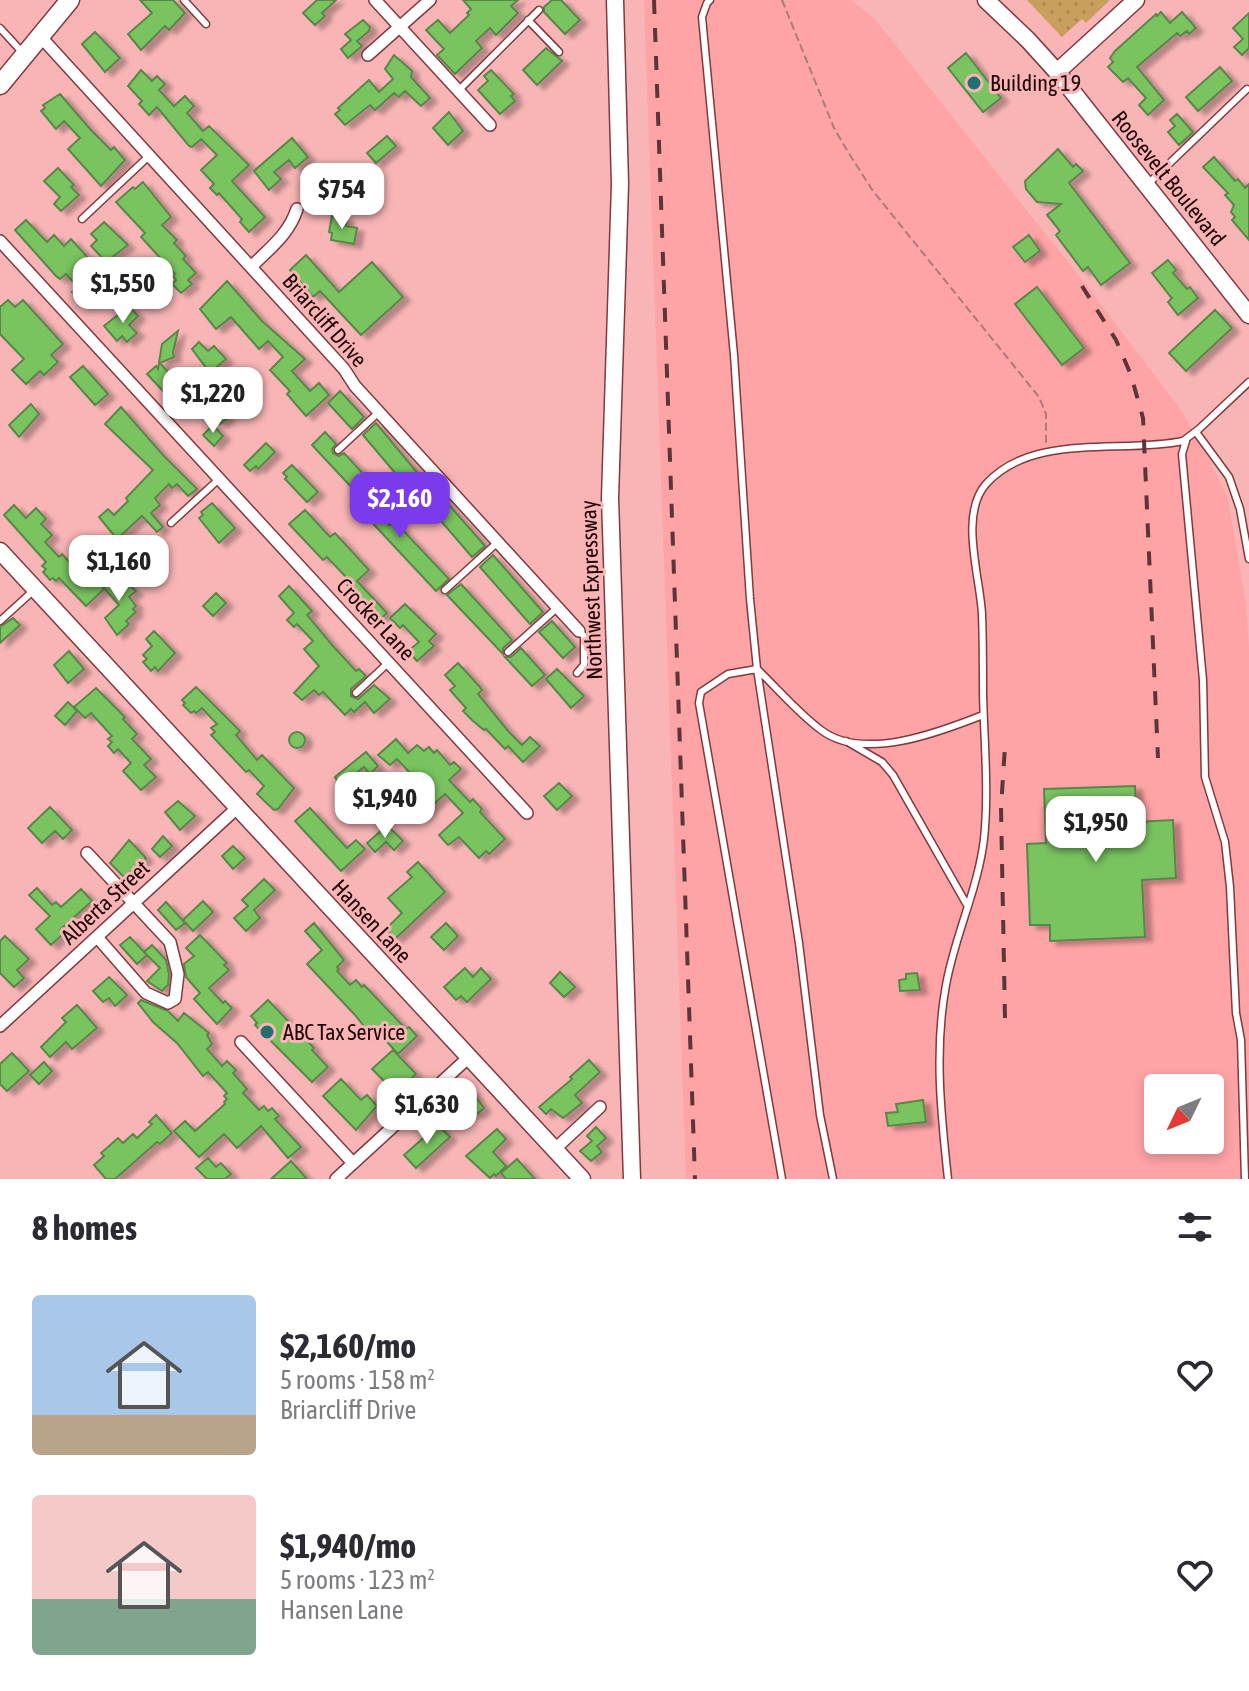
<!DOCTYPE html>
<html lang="en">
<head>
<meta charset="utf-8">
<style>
  body { margin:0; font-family:"Asap Condensed",sans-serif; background:#f7f7f7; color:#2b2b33; height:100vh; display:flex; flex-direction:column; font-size:30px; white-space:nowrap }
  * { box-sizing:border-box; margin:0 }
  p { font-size:26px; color:#7c7c81 }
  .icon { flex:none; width:44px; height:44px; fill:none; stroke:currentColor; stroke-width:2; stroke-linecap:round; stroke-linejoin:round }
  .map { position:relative; height:1179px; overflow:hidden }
  .details { display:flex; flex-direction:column; background:#fff; flex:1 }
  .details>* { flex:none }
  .needle { width:52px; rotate:227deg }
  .fabs { position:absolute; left:1144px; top:1074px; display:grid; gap:16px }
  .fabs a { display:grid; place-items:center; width:80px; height:80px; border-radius:8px; background:#fff; box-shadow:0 4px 12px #0003; font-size:40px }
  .price { position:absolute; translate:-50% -68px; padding:0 18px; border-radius:16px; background:#fff; color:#222; font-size:26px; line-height:52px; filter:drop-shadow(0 2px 4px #0008) }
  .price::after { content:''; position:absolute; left:50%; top:48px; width:24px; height:18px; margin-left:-12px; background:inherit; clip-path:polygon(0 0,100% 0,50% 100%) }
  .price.active { background:#7c3aed; color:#fff }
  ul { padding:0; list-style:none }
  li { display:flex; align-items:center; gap:24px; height:200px; padding:0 32px }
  li span { display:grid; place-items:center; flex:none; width:224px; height:160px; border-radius:8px; color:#555 }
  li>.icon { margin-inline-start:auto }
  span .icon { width:96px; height:96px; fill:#fffc; stroke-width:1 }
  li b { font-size:34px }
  h2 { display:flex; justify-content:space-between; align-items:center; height:96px; padding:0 32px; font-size:34px }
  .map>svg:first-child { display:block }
</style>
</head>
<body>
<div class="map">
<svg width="1249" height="1179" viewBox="0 0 1249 1179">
  <defs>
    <pattern id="grass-dots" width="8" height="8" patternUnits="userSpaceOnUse" patternTransform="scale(2)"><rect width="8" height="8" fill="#c99f5d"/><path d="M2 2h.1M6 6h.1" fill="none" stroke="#ac874f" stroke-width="1.8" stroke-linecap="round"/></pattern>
    <filter id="shadow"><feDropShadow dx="7" dy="4" stdDeviation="2" flood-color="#0004"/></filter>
  </defs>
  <rect width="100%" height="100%" fill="#f9b5b6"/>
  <path fill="#fea3a6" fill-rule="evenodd" d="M644,0h207l23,18 209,263 99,130 28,50 18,38 18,105 3,44v531h-563zM1158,1088h52v52h-52z"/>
  <path fill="url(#grass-dots)" d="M1027,0h83l-24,23 -4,-4 -20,18z"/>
  <path fill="#7ac460" stroke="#5a864b" stroke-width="2" filter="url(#shadow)" d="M140,0h33l12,13 -16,17 -4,-4 -24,24 -13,-16 24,-21z
    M317,0h19l-14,13 3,3 -10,9 -12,-12z
    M463,0h55l-7,6 7,7 -22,22 -6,-7 -14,13 6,7 -27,26 -18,-19 7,-6 -18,-19 12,-10 12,13 19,-18 -2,-2 4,-4z
    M552,0h9l19,20 -15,14 -21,-22v-5z
    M1161,12l9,11 12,-11 14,16 -7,6 -2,-3 -7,5 -3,-3 -40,34 27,33 -16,15 -9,-10 7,-7 -18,-20 -5,4 -15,-15 5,-5 -3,-4 5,-7 41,-37 1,2z
    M1249,13v35l-7,7 -8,-8 9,-8 -10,-11z
    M363,20l7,7 -1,4 -12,10 5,5 -14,12 -7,-9 10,-9 -6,-6z
    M95,32l25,26 -15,14 -23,-28z
    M546,48l16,13 -25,24 -14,-15z
    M966,53l35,45 -18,14 -35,-44z
    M394,55l18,16 -1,6 19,21 -9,8 -16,-15 -6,6 -5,-4 -19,17 -5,-5 -25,20 -10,-11 5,-4 -2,-2 31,-28 10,12 14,-13 -8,-10z
    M1220,67l12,14 -34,30 -12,-14z
    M141,70l11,11 5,-5 8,8 -6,6 15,16 11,-10 9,10 -7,7 16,18 6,-5 40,39 -17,16 33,36 -16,15 -9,-10 2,-3 -23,-26 -2,2 -7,-7 4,-4 -13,-14 16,-15 -16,-16 -9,8 -3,-1 -32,-39 -8,8 -10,-11 3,-3 -14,-15z
    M491,70l23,24 -3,2 4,5 -15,13 -22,-24 10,-9 -4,-5z
    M60,94l30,35 21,21 3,-3 11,13 -24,26 -33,-37 12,-11 -16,-17 -8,8 -15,-18 4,-3 -2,-3z
    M449,112l14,19 -15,14 -15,-17z
    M1177,114l16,18 -14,13 -11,-13 7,-6 -5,-6z
    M387,136l9,10 -20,17 -9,-10z
    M292,138l16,19 -13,11 -6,-8 -15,12 7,7 -12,11 -15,-19z
    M1058,149l15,18 3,-3 7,7 -14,12 61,80 -29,22 -13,-18 -5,4 -27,-36 4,-4 -13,-16 14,-11 -24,-2 -11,-13 -1,-8z
    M1214,157l21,24 3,-2 7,9 4,-4v56l-17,-20 3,-3 -4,-5 3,-7 -9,-10 3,-2 -25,-26z
    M331,164l16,18 -5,5 6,7 -13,12 -25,-28 13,-11 2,3z
    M58,168l16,17 -3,2 8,8 -18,16 -7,-7 6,-7 -16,-16z
    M143,182l28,35 -9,8 15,15 -3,3 12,13 -3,3 13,14 -8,7 4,4 -11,9 -9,-9 4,-4 -3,-4 2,-2 -34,-37 4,-4 -29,-31 17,-15 2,2z
    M332,216l15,3 -1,7 11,2 -3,16 -23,-4 1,-7 -3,-1z
    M26,220l21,22 7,-7 10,11 7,-7 18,20 -7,7 20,21 -18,17 -12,-12 6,-5 -12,-13 -6,5 -4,-3 -41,-46z
    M104,222l24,23 -22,17 -15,-16 6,-6 -6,-6z
    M1029,235l11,16 -15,11 -12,-15z
    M306,255l33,37 33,-30 31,35 -42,38 -41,-44 -7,6 -23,-27z
    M1168,260l8,10 -3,3 14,16 3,-2 8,11 -20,17 -10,-13 4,-4 -2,-2 -18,-23z
    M227,281l35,40 43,38 -13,12 18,20 9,-8 10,12 -23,21 -19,-22 3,-3 -20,-21 13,-13 -15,-16 -9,8 -28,-32 -15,12 -16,-20z
    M1037,287l47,61 -22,17 -47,-61z
    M8,300l7,7 8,-7 40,44 -12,11 7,7 -14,13 -4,-4 -14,13 -14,-14 12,-11 -24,-25v-27z
    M129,306l9,10 -9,9 8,8 -10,9 -5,-6 -5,5 -13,-15z
    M1215,310l17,18 -46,43 -17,-18z
    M178,331l-5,21 1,5 -14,6 24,27 4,-4 9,11 -15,14 -35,-37 9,-8 2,3 4,-25z
    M199,342l9,9 6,-5 12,13 -16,14 -18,-24z
    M83,366l25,28 -13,11 -25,-28z
    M209,384l12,15 12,-11 6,6 -17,17 6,7 -8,6 -7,-8 3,-2 -18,-20z
    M340,391l24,26 -12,12 -24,-26z
    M31,404l8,10 -20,23 -10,-12z
    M121,407l42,48 34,34 -9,7 -11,-12 -5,4 -3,-4 -14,14 5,7 -9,8 12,14 -6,5 -15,-16 -25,23 -18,-22 9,-8 6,6 14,-14 -2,-3 27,-28 -48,-46z
    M376,423l49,59 -13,11 -49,-58z
    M213,425l10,11 -9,10 -11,-11z
    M325,432l11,12 -4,5 1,4 6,3 5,-3 24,26 -13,12 -43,-46z
    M266,443l9,9 -17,17 -2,-3 -6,5 -6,-6z
    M292,465l26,27 -11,10 -22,-23 2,-2 -4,-4z
    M364,488l25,27 -3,4 2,6 9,-1 52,55 -13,12 -85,-91z
    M435,489l50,57 -13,11 -49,-57z
    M212,503l23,25 -16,15 -20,-25 4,-3 -2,-3z
    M14,505l12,13 10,-10 10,11 -5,5 11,11 -7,7 14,15 3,-3 27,30 6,-6 9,11 -18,17 -27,-28 -3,3 -3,-3 -3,2 -7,-8 3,-3 -4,-3 4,-4 -42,-47z
    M305,510l25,27 5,-4 34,37 -12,11 30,32 -7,6 -37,-39 3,-3 -19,-20 -4,3 -34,-36z
    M493,555l50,57 -13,12 -50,-57z
    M102,573l13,14 8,-7 13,11 -7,6 7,9 -3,3 3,3 -10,9 3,3 -12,11 -12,-17 14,-13 -23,-26z
    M461,584l51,56 -9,8v6l-56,-59z
    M289,586l23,25 -5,4 26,31 23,25 3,-2 7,7 -15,13v7l7,3 16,-14 16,14 -16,14 -9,-11 -11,10 -3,-3 -6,6 -22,-23 -4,3 -5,-5 -12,10 -8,-7 25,-27 -15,-17 9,-8 -16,-17 -3,3 -7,-7 7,-7 -15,-17z
    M216,593l10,10 -13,13 -10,-10z
    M405,604l31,30 -7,7 5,5 -17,15 -9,-10 11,-9 -16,-17 -3,3 -10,-10z
    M13,618l7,7 -20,18v-16z
    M552,621l23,26 -12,11 -24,-26z
    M154,631l21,22 -17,18 -3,-4 -4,4 -8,-9 4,-3 -4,-4 9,-9 -6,-7z
    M521,648l24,27 -13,11 -27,-29h6z
    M69,651l15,18 -16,14 -14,-18z
    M458,663l21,23 3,4 -4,4 31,38 13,13 8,-8 10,9 -17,16 -15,-16 -3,3 -19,-20 -2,1 -12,-10 -9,-9 3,-3 -16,-18 5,-4 -10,-11z
    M557,669l27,27 -13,12 -25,-29z
    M196,687l44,44 -4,4 21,25 5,-5 32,33 -16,21 -4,1 -17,-16 7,-8 -15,-16 -3,2 -35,-37 4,-3 -4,-4 6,-4 -15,-16 -6,5 -2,-2 -3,2 -8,-8 2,-2 -3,-3z
    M96,688l29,29 -2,2 14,15 -5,5 19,20 -7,6 12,12 -15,13 -18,-19 8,-8 -13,-14 -4,4 -6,-7 4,-4 -4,-3 4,-3 -21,-23 -6,5 -11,-11z
    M68,702l9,9 -12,14 -10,-9z
    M289 740a8 8 0 1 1 16 0a8 8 0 1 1-16 0Z
    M396,739l12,14 9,-8 7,6 5,-4 5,6 3,-3 13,15 4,-3 7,7 -12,11 21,22 3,-3 9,10 -2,3 25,27 -16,15 -3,-3 -7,7 -20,-21 -11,8 -9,-10 24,-22 -18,-19 -25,23 -13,-15 16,-15 -26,-28 -7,6 -12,-10z
    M366,752l12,14 -8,8 -6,-7 -24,19 -5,-9z
    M559,783l13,13 -15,14 -13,-14z
    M1135,786l2,36 36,-2 3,58 -34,2 3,57 -95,4v-16h-20l-3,-81 19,-1 -2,-54z
    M178,801l17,15 -15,14 -15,-18z
    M50,807l22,23 -9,9 -8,-8 -13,12 -14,-15z
    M310,808l37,40 9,-8 9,9 -24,22 -46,-50z
    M389,827l14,14 -9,9 -8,-8 -11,10 -8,-9 17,-15 2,2z
    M163,836l9,10 -12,11 -8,-8z
    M129,840l17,18 -21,20 -15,-15z
    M233,846l12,12 -12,11 -11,-13z
    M418,862l27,30 -50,47 -9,-10 16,-16 -14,-15 24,-21 -5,-5z
    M264,879l11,11 -21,20 6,8 -14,13 -12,-13 14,-12 -6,-6z
    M37,888l15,17 4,-3 5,5 20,-18 11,12 -32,29 3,4 -12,11 -15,-16 14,-13 -21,-21z
    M203,901l10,11 -20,19 -10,-11z
    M166,902l19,21 -9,7 -18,-20z
    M314,923l30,37 -7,7 2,2 -2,2 13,14 6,-5 6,7 2,-2 42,44 3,-2 8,9 -19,18 -20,-22 -5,4 -4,-5 -4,4 -6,-7 4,-3 -8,-10 -48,-51 15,-14 -17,-19z
    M446,923l12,13 -14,14 -13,-13z
    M200,935l27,28 -3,2 5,5 -20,18 14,15 2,-2 7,7 -15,16 -23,-25 6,-6 -14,-16 -2,-13 10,-8 -8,-8z
    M5,936l24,23 -12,11 7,8 -10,9 -14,-14v-32z
    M130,937l17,18 -10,9 -17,-19z
    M152,945l14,15 3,14 -1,11 -6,6 -15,-10 13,-13 -16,-16z
    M465,968l8,9 8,-9 10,11 -24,23 -6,-6 -5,4 -12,-13z
    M560,972l15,15 -11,10 -14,-14z
    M917,973l3,17 -20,1 -1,-11 7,-1v-5z
    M109,977l18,18 -12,11 -6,-8 -6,4 -10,-11z
    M141,1000l27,11 10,10 6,-8 25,20 -2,2 5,9 -5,5 15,17 5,-5 9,9 -3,3 14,16 -4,4 16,17 5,-4 4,5 4,-3 7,8 -4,3 26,28 -13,11 -27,-32 -24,22 -13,-14 -25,23 -25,-26 11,-10 10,10 30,-27 -1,-2 3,-3 -3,-3 3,-3 -19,-21 -5,4 -26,-33 -24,-21 -15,-19z
    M268,1000l46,48 -2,2 16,17 -16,15 -57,-57 2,-2 -6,-7z
    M77,1005l20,23 -25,21 -6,-7 -16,15 -9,-10 25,-25 -4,-4z
    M393,1050l23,24 -16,15 -3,-3 -4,4 -21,-21z
    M12,1053l17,18 -22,20 -7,-7v-20z
    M589,1060l11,12 -25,23 7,8 -19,15 -12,-9 -5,5 -7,-7 33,-28 -2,-2z
    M44,1062l8,9 -13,13 -9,-9z
    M341,1079l20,21 6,-5 10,11 -21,24 -33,-34z
    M470,1089l14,19 -8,7 -3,-3 -4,3 -11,-14z
    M923,1100l3,22 -38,4 -2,-13 12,-1 -2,-8z
    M156,1115l16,18 -12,11 -3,-2 -42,37h-9l-12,-14 10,-9 -3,-3 17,-15 5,5 10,-9 4,4 15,-14 -3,-2z
    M436,1123l14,14 -34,31 -12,-13 25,-22 -2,-3z
    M596,1127l10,11 -9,8 5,6 -11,9 -11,-10 12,-10 -5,-5z
    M497,1129l9,10 -13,13 13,14 -10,10 -2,-2 -4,4 -24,-22z
    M208,1158l8,9 5,-4 10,11 -6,5h-18l-11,-11z
    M517,1159l18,20h-29l-5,-6z
    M291,1161l16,18h-36z"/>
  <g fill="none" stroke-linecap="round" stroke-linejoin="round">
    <g stroke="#80393e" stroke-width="9">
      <path id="lane" d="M184,0l22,24
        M710,0l-3,3 -5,14 32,338 16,244 7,70 42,274 21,172 13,64
        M528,20l31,32
        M0,28l22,24
        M459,90l80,-80
        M1149,183l98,-94
        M82,219l67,-63
        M1196,432l33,45 11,32 9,50
        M1186,441l-4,13 21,226 2,97 20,65 5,45 6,126 5,27 4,139
        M338,450l41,-38
        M392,520l47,-43
        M171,523l48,-44
        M445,590l53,-48
        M0,621l33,-30
        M508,652l50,-45
        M577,673l7,-8v-29l-5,-5
        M356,693l32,-30
        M846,741l36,21 11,13 74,130
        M782,1179l-83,-476 2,-11 27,-18 29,-5c21,20 41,44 64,61 42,32 119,2 162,-15
        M948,1179c-7,-64 -14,-130 -2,-194 9,-50 32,-96 38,-146 5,-48 0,-99 -1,-146 0,-27 0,-53 -1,-79 -2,-38 -23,-99 4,-130 47,-52 135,-30 197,-43l16,-12 50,-47"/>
    </g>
    <g stroke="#80393e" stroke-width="14">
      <path id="street" d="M375,0l115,125
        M40,36l304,333 11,17 224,245
        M368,55l62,-55
        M0,241l527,572
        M252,266c18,-18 37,-32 45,-57
        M87,853l83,89 8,32 -3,25 -7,4 -22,-10 -49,-56
        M0,1026l237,-218
        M241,1042l112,121
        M555,1149l45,-42
        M336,1179l133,-122"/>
    </g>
    <g stroke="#80393e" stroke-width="19">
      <path id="secondary" d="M615,0l5,184 -10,314 22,681
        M986,0l42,40 29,32 192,243
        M1057,72l79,-72
        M0,551l582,628"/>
    </g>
    <g stroke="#80393e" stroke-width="21">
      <path id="primary" d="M0,85l70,-85"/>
    </g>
    <path stroke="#af797a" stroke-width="2" stroke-dasharray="8 4" stroke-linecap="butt" d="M782,0l52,128 14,24 25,39 166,206 7,17v29"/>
    <use href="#lane" stroke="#fff" stroke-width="6"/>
    <use href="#street" stroke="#fff" stroke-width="11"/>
    <use href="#secondary" stroke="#fff" stroke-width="16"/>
    <use href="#primary" stroke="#fff" stroke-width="18"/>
    <path stroke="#5c3637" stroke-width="4" stroke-dasharray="14 14" stroke-linecap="butt" d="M654,0l41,1179
      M1082,286l34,54 15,35 12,43 15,340
      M1005,1018l-4,-210 4,-62"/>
  </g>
  <g fill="#226e70" stroke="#f9b5b6" stroke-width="3">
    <circle cx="974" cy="83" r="8"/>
    <circle cx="267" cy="1032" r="8"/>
  </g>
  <g text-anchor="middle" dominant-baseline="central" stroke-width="6" stroke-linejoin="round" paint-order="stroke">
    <g font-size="22" fill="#1e0305" stroke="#f9b5b6" text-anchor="start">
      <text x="990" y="83">Building 19</text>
      <text x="283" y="1032">ABC Tax Service</text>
    </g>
    <g font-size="22" fill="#1e0305" stroke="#f9b5b6">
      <text transform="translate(1169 178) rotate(51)">Roosevelt Boulevard</text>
      <text transform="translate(325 320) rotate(49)">Briarcliff Drive</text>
      <text transform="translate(591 590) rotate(-92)">Northwest Expressway</text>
      <text transform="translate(376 619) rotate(47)">Crocker Lane</text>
      <text transform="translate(105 902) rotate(-43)">Alberta Street</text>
      <text transform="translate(372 921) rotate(47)">Hansen Lane</text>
    </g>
  </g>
</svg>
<div class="fabs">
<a><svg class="needle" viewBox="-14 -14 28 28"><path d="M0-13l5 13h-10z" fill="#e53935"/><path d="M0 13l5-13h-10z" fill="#7c7c81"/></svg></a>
</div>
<b class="price" style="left:342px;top:231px">$754</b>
<b class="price" style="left:123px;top:325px">$1,550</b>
<b class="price" style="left:213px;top:435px">$1,220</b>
<b class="price active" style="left:400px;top:540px">$2,160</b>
<b class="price" style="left:119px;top:603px">$1,160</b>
<b class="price" style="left:385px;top:840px">$1,940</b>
<b class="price" style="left:1096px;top:864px">$1,950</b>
<b class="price" style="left:427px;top:1146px">$1,630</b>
</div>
<section class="details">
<h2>8 homes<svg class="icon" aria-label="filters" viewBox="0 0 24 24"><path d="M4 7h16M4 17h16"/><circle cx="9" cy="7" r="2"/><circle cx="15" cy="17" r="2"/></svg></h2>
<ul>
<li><span style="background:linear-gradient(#a9c7e8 75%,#b9a48a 0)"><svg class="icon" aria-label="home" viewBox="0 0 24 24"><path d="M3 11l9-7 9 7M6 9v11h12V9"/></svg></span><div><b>$2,160/mo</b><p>5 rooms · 158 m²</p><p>Briarcliff Drive</p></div><svg class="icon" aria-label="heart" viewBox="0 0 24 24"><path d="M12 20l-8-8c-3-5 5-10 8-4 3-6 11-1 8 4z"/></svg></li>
<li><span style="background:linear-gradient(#f6c9c9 65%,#7fa58c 0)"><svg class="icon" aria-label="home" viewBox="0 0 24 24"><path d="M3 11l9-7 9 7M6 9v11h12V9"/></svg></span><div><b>$1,940/mo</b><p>5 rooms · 123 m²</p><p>Hansen Lane</p></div><svg class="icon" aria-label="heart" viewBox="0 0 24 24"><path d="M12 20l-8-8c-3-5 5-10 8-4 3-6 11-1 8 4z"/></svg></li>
</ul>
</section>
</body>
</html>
